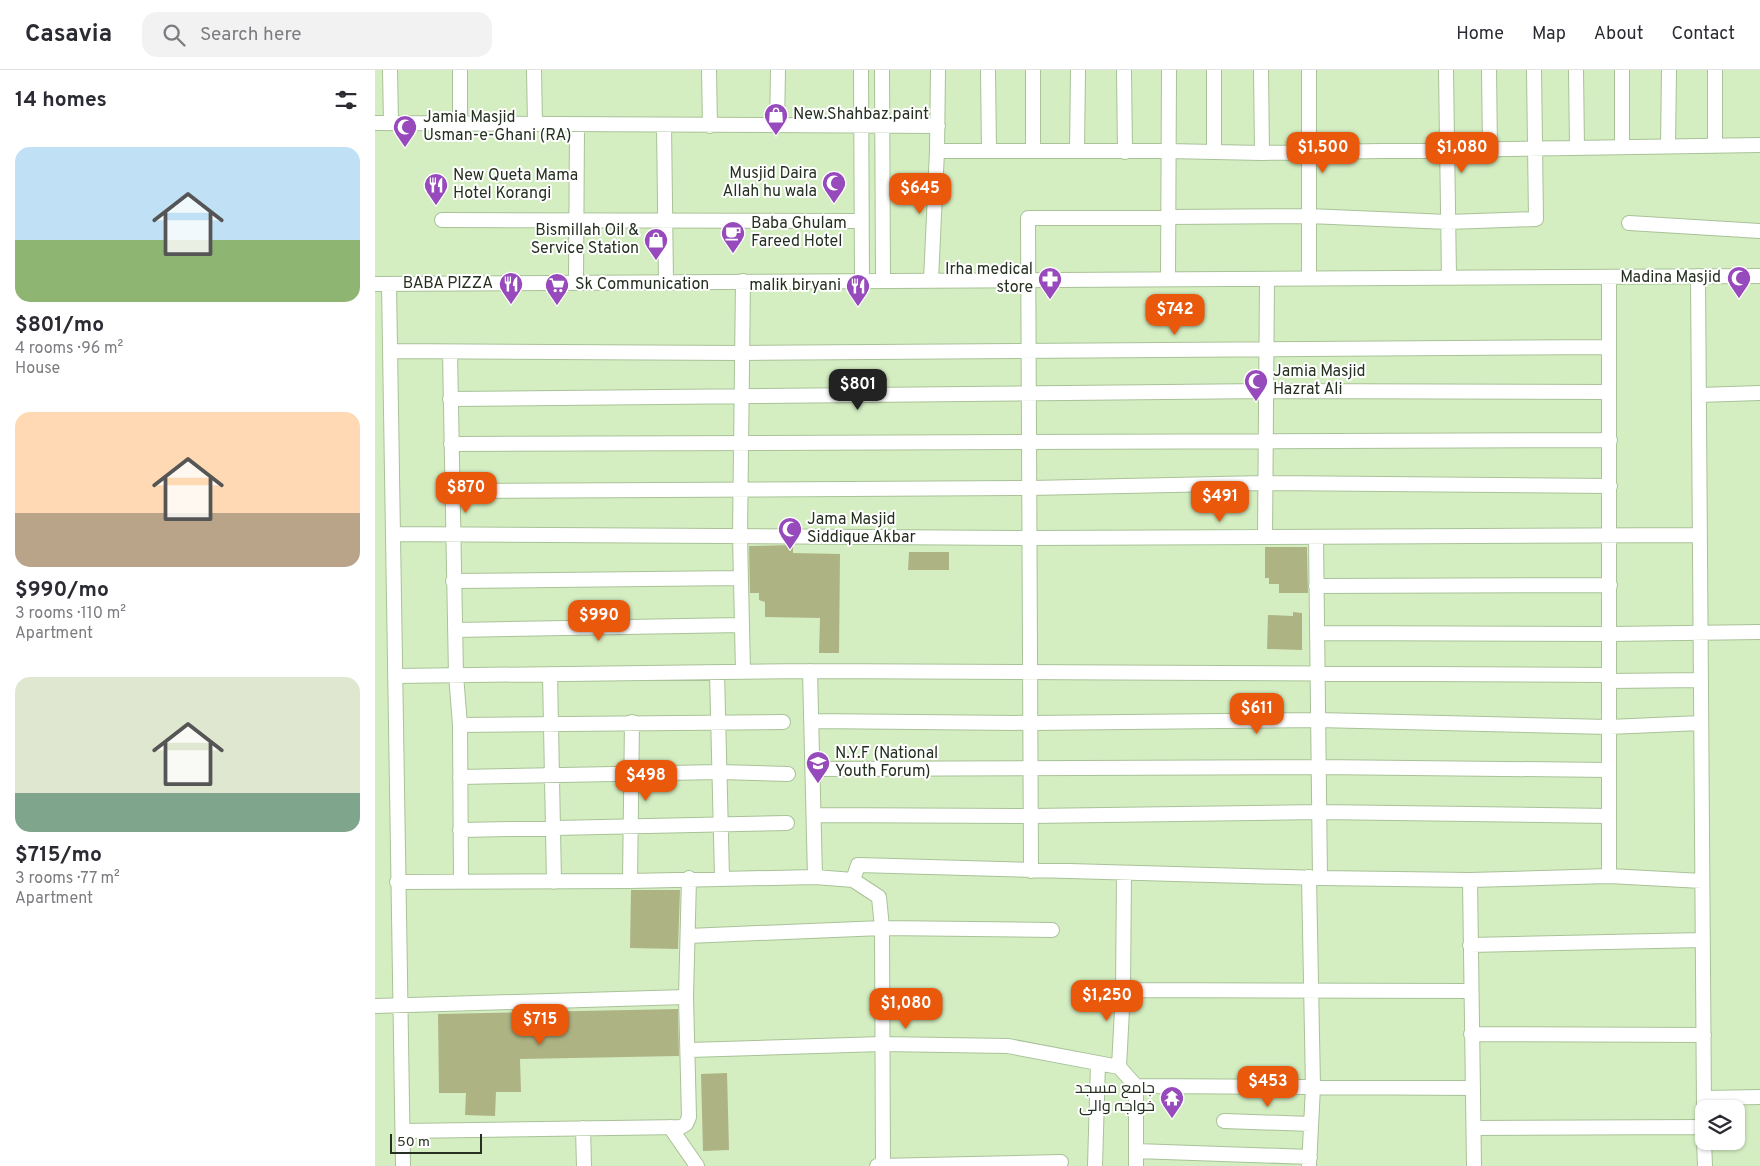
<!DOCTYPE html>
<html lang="en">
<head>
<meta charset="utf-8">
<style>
  body { margin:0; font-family:Overpass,Cairo,sans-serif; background:#f2f2f3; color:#2b2b33; height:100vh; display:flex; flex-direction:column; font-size:19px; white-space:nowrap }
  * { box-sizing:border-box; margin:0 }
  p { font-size:16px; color:#7c7c81 }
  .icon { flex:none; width:28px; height:28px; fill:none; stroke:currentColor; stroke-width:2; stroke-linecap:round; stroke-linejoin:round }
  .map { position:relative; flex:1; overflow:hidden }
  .panel { display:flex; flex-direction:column; background:#fff; width:375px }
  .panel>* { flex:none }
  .buttons { position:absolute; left:1320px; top:1030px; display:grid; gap:10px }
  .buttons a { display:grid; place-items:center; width:50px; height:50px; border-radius:10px; background:#fff; box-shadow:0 1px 4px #0004; font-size:25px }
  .scale { position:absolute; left:15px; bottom:12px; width:92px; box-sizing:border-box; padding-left:5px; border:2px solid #263020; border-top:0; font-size:14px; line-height:18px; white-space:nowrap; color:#263020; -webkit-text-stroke:4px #fff; paint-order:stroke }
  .price { position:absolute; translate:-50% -42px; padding:0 11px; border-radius:10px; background:#ea580c; color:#fff; font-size:16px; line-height:32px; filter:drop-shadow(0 1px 2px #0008) }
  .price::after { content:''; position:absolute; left:50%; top:30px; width:15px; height:11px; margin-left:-8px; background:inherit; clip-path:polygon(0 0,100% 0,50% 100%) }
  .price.on { background:#222; color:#fff }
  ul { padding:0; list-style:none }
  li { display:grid; align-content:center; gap:10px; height:265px; padding:0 15px }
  li span { display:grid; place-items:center; height:155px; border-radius:15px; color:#555 }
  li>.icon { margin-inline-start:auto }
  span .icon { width:90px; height:90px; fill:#fffc; stroke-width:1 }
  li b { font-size:21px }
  h2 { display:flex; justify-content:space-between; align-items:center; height:60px; padding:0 15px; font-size:21px }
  header { display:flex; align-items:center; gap:30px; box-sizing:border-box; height:70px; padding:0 25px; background:#fff; border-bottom:1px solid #e1e1e2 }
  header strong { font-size:24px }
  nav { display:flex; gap:28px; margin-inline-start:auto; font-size:18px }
  .search { width:350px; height:45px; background:#f2f2f3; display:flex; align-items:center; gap:12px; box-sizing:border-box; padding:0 18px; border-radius:15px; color:#7c7c81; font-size:19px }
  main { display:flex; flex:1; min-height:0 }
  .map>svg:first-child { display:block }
</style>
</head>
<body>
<header>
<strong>Casavia</strong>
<div class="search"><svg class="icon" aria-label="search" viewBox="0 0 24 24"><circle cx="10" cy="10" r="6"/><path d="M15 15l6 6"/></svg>Search here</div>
<nav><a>Home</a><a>Map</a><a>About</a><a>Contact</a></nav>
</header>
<main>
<section class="panel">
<h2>14 homes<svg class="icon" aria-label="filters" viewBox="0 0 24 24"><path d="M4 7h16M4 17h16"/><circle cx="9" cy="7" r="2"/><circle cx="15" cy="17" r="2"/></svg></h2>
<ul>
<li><span style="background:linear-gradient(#bfe0f5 60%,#8fb573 0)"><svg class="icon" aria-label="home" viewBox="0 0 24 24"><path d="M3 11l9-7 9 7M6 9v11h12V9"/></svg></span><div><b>$801/mo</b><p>4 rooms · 96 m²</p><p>House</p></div></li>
<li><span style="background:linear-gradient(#ffd9b3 65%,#b9a48a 0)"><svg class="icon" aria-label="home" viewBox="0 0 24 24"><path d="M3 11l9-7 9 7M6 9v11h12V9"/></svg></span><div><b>$990/mo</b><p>3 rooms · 110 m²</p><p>Apartment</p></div></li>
<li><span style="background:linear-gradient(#dfe7d0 75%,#7fa58c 0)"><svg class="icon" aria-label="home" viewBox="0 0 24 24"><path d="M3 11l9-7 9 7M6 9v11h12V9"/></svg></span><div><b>$715/mo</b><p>3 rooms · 77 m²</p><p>Apartment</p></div></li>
</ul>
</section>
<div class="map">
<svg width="1385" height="1096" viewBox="0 0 1385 1096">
  <rect width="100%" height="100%" fill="#d4eec2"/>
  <path fill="#aeb384" d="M418,475v8l47,1 -1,99h-20l1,-35 -55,-1v-15l-6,-2v-7h-9l-1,-47z
    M890,477h42l1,46h-29v-9h-10v-6h-4z
    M534,482h40v18h-41z
    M918,542l9,1v37l-35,-1 1,-34 25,1z
    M256,820h49l-2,59 -48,-1z
    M303,939l1,47 -159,3 1,33h-25l-1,24 -30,-1 1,-22h-27l-1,-79z
    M352,1003l2,77 -26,1 -2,-77z"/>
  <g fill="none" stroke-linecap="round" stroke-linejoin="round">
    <g stroke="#a9c298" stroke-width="16">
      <path id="minor" d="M15,0l1,53
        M85,0v54
        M159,0l1,54
        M334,0l1,56
        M486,0l1,210
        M507,0l1,210
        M563,0l-1,81h231l94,2 498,-8
        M613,0l1,81
        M658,0v80
        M749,0l1,82
        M839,0v82
        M886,0l1,83
        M934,0v208
        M1071,0l3,208
        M1114,0l1,79
        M1201,0l1,78
        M0,53l563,3
        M289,55l2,156
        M402,56l1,-56
        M1293,76l1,-76
        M1340,76v-76
        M1247,77v-77
        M702,80l1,-80
        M67,150l420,1
        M1254,153l131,8
        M1323,206l6,833
        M793,209l1,-209
        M556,210l6,-129
        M368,211l-3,254 3,137
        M201,212l1,-157
        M0,214l1385,-8
        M14,214l14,882
        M15,281l352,2 867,-6
        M75,282l6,323 4,50 1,156
        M1324,325l61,-2
        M75,329l816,-8 343,1
        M76,374c386,0 772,-5 1159,-4
        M77,421l579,-3 234,-5 345,3
        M18,464l638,4 669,-3
        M890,467l2,-258
        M941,467l4,341
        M78,511l288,-3
        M941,516l294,-1
        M80,560l287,-5
        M942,563l293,1 150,-2
        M435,601l5,206
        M342,602l5,205
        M175,604l4,208
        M20,606l415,-5 799,4
        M1234,611l92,-1
        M436,651l220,2 287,-3 291,7 92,-4
        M85,655l323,-3
        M438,699l505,-2 291,3
        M85,707l260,-5 68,2
        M439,745l217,1 288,-4 290,4
        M85,760l327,-7
        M656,801l-3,-653 281,-2 139,6 88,-3 -2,-149
        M749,803l-1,117 -4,77 17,19v80
        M1234,806v-599
        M478,810l5,-15 462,13 150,2 139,-4 93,5
        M1095,810l4,286
        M255,811l2,-159
        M22,812l233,-1 185,-4 38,3 26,17 3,31 1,238
        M313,866l194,-8 170,2
        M1095,875l233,-5
        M748,920l348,1
        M0,936l311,-9 3,-119
        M1096,964l233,1
        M314,980l193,-6 126,2 111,21
        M761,1016l337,2
        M1329,1028l56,-1
        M849,1051l87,3
        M295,1057l27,39
        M208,1058l1,38
        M1099,1058l230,-1
        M28,1061l278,-4 5,-3 3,-7 -3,-120
        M1329,1071l1,25
        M761,1081l174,6
        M502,1096l184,-4
        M720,1096l3,-103
        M934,1096l4,-79 -4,-210"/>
    </g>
    <use href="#minor" stroke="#fff" stroke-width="14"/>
  </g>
  <defs>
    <g id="shop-pin" transform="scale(1.25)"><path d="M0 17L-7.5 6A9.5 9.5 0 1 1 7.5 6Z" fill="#974abc" stroke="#fff"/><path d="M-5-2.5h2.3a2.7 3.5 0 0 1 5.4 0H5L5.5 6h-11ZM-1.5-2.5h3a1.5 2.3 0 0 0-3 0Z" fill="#fff"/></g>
    <g id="mosque-pin" transform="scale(1.25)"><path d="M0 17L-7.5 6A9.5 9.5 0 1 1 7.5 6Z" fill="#974abc" stroke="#fff"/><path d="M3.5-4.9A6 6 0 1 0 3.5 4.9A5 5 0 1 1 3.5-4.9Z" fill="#fff"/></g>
    <g id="restaurant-pin" transform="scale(1.25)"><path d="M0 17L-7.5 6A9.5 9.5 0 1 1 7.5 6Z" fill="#974abc" stroke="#fff"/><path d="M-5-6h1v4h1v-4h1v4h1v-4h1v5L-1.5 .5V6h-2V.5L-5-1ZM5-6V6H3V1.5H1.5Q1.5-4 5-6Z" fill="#fff"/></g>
    <g id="cafe-pin" transform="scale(1.25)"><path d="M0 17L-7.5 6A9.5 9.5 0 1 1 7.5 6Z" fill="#974abc" stroke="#fff"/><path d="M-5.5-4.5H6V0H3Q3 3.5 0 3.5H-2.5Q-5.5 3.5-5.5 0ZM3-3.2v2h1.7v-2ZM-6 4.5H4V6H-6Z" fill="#fff"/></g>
    <g id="pharmacy-pin" transform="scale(1.25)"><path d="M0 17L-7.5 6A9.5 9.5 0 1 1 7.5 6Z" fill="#974abc" stroke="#fff"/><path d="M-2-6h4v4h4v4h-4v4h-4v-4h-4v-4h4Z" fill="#fff"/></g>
    <g id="supermarket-pin" transform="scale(1.25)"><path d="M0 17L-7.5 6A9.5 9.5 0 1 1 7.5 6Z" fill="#974abc" stroke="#fff"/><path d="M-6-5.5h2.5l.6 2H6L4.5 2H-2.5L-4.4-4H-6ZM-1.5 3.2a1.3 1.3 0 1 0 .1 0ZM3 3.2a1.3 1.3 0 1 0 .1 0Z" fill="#fff"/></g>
    <g id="university-pin" transform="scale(1.25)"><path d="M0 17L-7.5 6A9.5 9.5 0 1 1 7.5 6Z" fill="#974abc" stroke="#fff"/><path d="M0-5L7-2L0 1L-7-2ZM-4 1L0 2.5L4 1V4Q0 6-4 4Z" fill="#fff"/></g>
    <g id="temple-pin" transform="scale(1.25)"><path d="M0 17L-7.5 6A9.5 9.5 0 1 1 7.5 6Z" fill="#974abc" stroke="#fff"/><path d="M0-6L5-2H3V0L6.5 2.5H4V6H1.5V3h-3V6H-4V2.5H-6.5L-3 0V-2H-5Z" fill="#fff"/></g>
  </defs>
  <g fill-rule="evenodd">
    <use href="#shop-pin" x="401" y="45"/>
    <use href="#mosque-pin" x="30" y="57"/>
    <use href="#mosque-pin" x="459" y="113"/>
    <use href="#restaurant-pin" x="61" y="115"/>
    <use href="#cafe-pin" x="358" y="163"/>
    <use href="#shop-pin" x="281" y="170"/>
    <use href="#mosque-pin" x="1364" y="208"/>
    <use href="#pharmacy-pin" x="675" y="209"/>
    <use href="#restaurant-pin" x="136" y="214"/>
    <use href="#supermarket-pin" x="182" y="215"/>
    <use href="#restaurant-pin" x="483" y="216"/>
    <use href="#mosque-pin" x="881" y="311"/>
    <use href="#mosque-pin" x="415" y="459"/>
    <use href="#university-pin" x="443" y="693"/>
    <use href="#temple-pin" x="797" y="1028"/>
  </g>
  <g text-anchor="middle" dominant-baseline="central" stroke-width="4" stroke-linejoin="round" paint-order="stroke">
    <g font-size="16" fill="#263020" stroke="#fff" text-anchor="start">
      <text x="418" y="45">New.Shahbaz.paint</text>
      <text x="48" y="48">Jamia Masjid<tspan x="48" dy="18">Usman-e-Ghani (RA)</tspan></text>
      <text x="442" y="104" text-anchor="end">Musjid Daira<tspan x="442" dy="18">Allah hu wala</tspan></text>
      <text x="78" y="106">New Queta Mama<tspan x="78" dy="18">Hotel Korangi</tspan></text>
      <text x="376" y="154">Baba Ghulam<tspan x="376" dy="18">Fareed Hotel</tspan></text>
      <text x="264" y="161" text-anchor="end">Bismillah Oil &amp;<tspan x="264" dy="18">Service Station</tspan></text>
      <text x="658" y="200" text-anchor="end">Irha medical<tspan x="658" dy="18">store</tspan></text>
      <text x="1346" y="208" text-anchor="end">Madina Masjid</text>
      <text x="118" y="214" text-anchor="end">BABA PIZZA</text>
      <text x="200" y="215">Sk Communication</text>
      <text x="466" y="216" text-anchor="end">malik biryani</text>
      <text x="898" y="302">Jamia Masjid<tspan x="898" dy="18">Hazrat Ali</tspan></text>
      <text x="432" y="450">Jama Masjid<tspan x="432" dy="18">Siddique Akbar</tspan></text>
      <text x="460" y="684">N.Y.F (National<tspan x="460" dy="18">Youth Forum)</tspan></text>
      <text x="780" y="1019" text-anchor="end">جامع مسجد<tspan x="780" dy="18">خواجہ والی</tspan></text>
    </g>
  </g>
</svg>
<div class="buttons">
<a><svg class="icon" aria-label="layers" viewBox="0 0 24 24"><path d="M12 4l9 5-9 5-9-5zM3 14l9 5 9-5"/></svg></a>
</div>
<div class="scale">50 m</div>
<b class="price" style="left:948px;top:104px">$1,500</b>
<b class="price" style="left:1087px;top:104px">$1,080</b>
<b class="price" style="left:545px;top:145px">$645</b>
<b class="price" style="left:800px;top:266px">$742</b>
<b class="price on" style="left:483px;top:341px">$801</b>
<b class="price" style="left:91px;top:444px">$870</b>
<b class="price" style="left:845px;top:453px">$491</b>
<b class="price" style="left:224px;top:572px">$990</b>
<b class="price" style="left:882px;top:665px">$611</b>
<b class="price" style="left:271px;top:732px">$498</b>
<b class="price" style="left:732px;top:952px">$1,250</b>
<b class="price" style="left:531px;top:960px">$1,080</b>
<b class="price" style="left:165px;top:976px">$715</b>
<b class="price" style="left:893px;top:1038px">$453</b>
</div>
</main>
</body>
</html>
